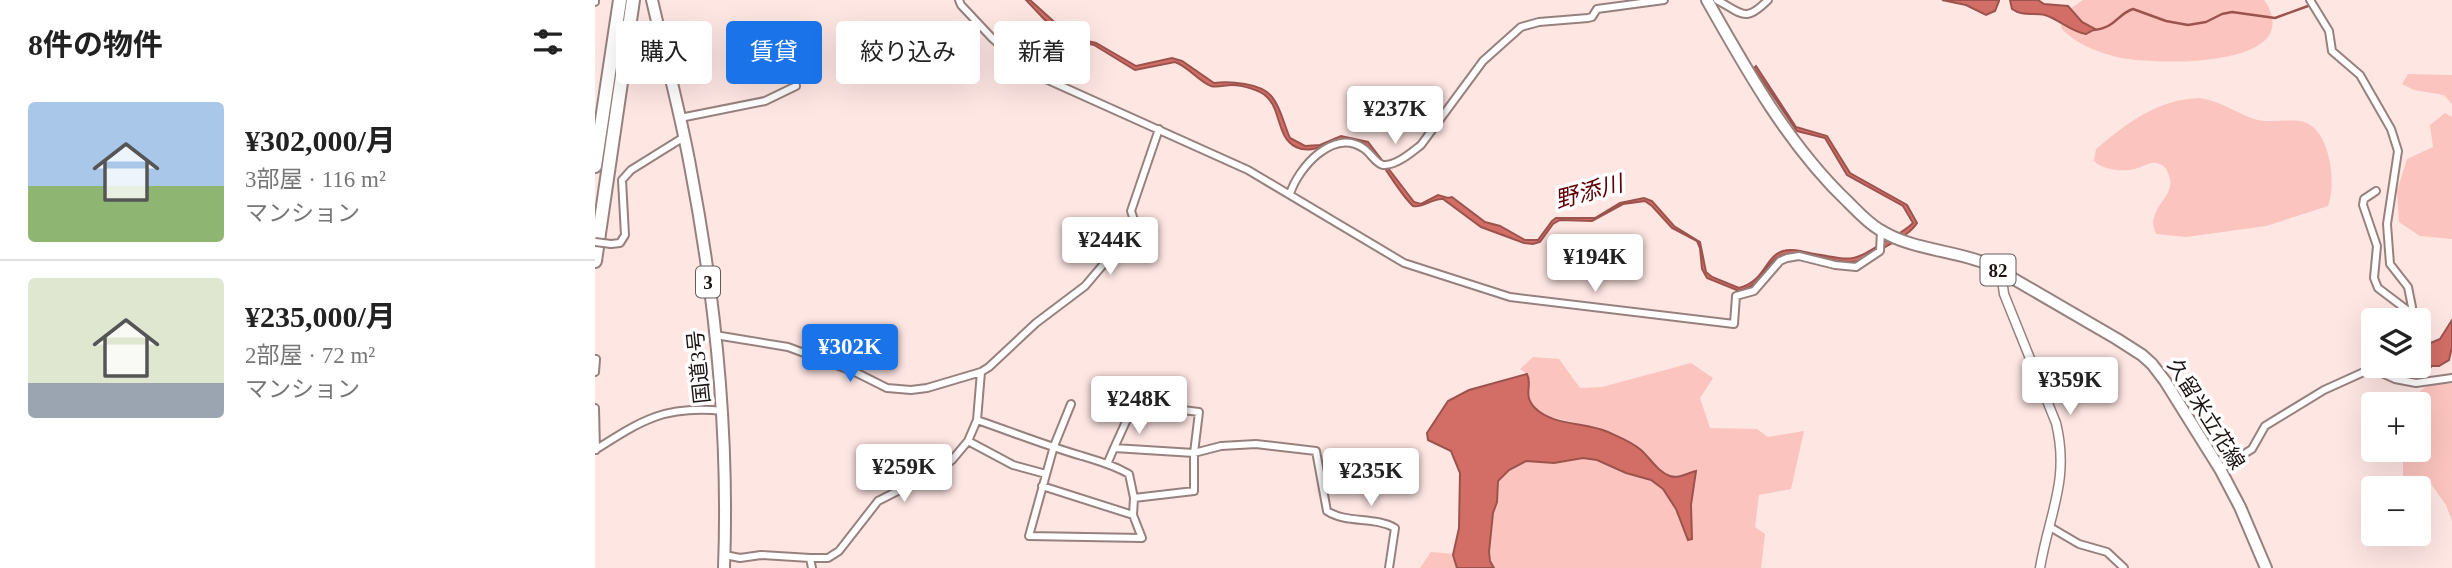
<!DOCTYPE html>
<html lang="ja">
<head>
<meta charset="utf-8">
<style>
  body { margin:0; font-family:"Times New Roman","Noto Sans JP",serif; background:#f2f2f2; color:#222; height:100vh; display:flex; flex-direction:column; font-size:26px; white-space:nowrap }
  * { box-sizing:border-box; margin:0 }
  p { font-size:23px; color:#767676 }
  .icon { flex:none; width:38px; height:38px; fill:none; stroke:currentColor; stroke-width:2; stroke-linecap:round; stroke-linejoin:round }
  .map { position:relative; flex:1; overflow:hidden }
  .details { display:flex; flex-direction:column; background:#fff; width:595px }
  .details>* { flex:none }
  .banner { position:absolute; left:21px; top:21px; width:665px; height:63px; display:flex; gap:14px }
  .controls { position:absolute; left:1766px; top:308px; display:grid; gap:14px }
  .controls a { display:grid; place-items:center; width:70px; height:70px; border-radius:7px; background:#fff; box-shadow:0 7px 28px #0002; font-size:35px }
  .price { position:absolute; translate:-50% -60px; padding:0 16px; border-radius:7px; background:#fff; color:#222; font-size:23px; line-height:46px; filter:drop-shadow(0 2px 4px #0008) }
  .price::after { content:''; position:absolute; left:50%; top:42px; width:21px; height:16px; margin-left:-10px; background:inherit; clip-path:polygon(0 0,100% 0,50% 100%) }
  .price.on { background:#1a73e8; color:#fff }
  ul { padding:0; list-style:none }
  li { display:flex; align-items:center; gap:21px; height:175px; padding:0 28px }
  li+li { border-top:2px solid #e0e0e0 }
  li span { display:grid; place-items:center; flex:none; width:196px; height:140px; border-radius:7px; color:#555 }
  li>.icon { margin-inline-start:auto }
  span .icon { width:84px; height:84px; fill:#fffc; stroke-width:1 }
  li b { font-size:30px }
  h2 { display:flex; justify-content:space-between; align-items:center; height:84px; padding:0 28px; font-size:30px }
  .tag { padding:0 24px; border-radius:7px; background:#fff; box-shadow:0 7px 28px #0002; font-size:24px; line-height:63px }
  .tag.on { background:#1a73e8; color:#fff }
  main { display:flex; flex:1; min-height:0 }
  .map>svg:first-child { display:block }
</style>
</head>
<body>
<main>
<section class="details">
<h2>8件の物件<svg class="icon" aria-label="filters" viewBox="0 0 24 24"><path d="M4 7h16M4 17h16"/><circle cx="9" cy="7" r="2"/><circle cx="15" cy="17" r="2"/></svg></h2>
<ul>
<li><span style="background:linear-gradient(#a9c7e8 60%,#8fb573 0)"><svg class="icon" aria-label="home" viewBox="0 0 24 24"><path d="M3 11l9-7 9 7M6 9v11h12V9"/></svg></span><div><b>¥302,000/月</b><p>3部屋 · 116 m²</p><p>マンション</p></div></li>
<li><span style="background:linear-gradient(#dfe7d0 75%,#9aa5b1 0)"><svg class="icon" aria-label="home" viewBox="0 0 24 24"><path d="M3 11l9-7 9 7M6 9v11h12V9"/></svg></span><div><b>¥235,000/月</b><p>2部屋 · 72 m²</p><p>マンション</p></div></li>
</ul>
</section>
<div class="map">
<svg width="1857" height="568" viewBox="0 0 1857 568">
  <rect width="100%" height="100%" fill="#fee6e3"/>
  <path fill="#fbc4be" d="M1488,0h181c48,70 -118,66 -151,56 -18,-5 -40,-14 -52,-28l3,-15z
    M1813,74l44,1v29l-8,-9 -30,-5 -12,-6z
    M1605,98c20,3 33,13 51,20 15,6 34,1 49,3 30,4 37,62 28,85l-62,20 -80,11 -30,-3c-2,-6 -4,-11 -2,-16 4,-18 23,-25 14,-45 -2,-6 -6,-9 -12,-10 -7,-1 -13,4 -21,6 -13,3 -32,1 -41,-8l2,-12c31,-26 62,-50 104,-51z
    M1850,113l7,4v122l-32,-3 -21,-14 -2,-31 10,-32 26,-12 -3,-22z
    M938,357l26,2 21,29 22,-1 89,-24 22,15 -13,20 10,30 47,1 11,8 36,-6 -13,58 -32,6 -4,32 10,7 -4,34h-267c-11,-15 3,-65 3,-86l12,-12 16,-9 34,2 24,-5 19,3 24,13 25,6 14,12 10,14 13,35 4,-2 -1,-43 5,-24 -20,5 -9,-2 -34,-30 -32,-16 -50,-12 -11,-4 -9,-9 -4,-12 1,-17 -8,-6z
    M1839,381l18,3v137l-6,-16 -15,-21h-13l-15,-6v-22l-3,-6h19v-46h-16z
    M836,552l23,2 4,14h-38z"/>
  <path fill="#d36e66" stroke="#9c534d" stroke-width="2" d="M431,0h4l41,37 25,6 40,23 36,-8 10,3 32,22c15,-2 48,0 58,14 9,11 12,28 18,41l15,8 15,-1 21,-9 27,6 46,60 7,2 17,-9 10,3 4,-1 33,25 15,4 25,14h13l14,-19 4,-3h39l25,-15 24,-5 8,3 22,25 26,16 6,30 6,5 27,11c27,-7 25,-31 44,-37 11,-3 21,1 32,3 40,7 37,8 71,-13 9,-5 19,-10 27,-18l-10,-17 -56,-31 -22,-37 -28,-7 -43,-63 2,-2 40,61 31,9 23,37 57,32 10,18c-6,10 -20,17 -30,23 -9,5 -18,13 -28,15 -25,5 -51,-13 -76,-6 -19,5 -17,30 -44,36l-32,-13 -5,-9 -2,-21 -3,-7 -25,-13 -20,-22 -7,-5 -22,3 -31,17 -32,-1 -7,4 -13,18 -7,2 -9,-1 -43,-16 -38,-28c-12,-1 -18,9 -30,7 -16,-14 -36,-56 -50,-63 -29,-13 -44,15 -67,4 -19,-9 -15,-37 -29,-50 -6,-7 -26,-12 -35,-12 -7,0 -15,3 -21,1 -13,-5 -22,-19 -36,-24l-40,8 -41,-25 -25,-6 -25,-20z
    M1347,0h57v1l-4,10 -9,4 -20,-10z
    M1415,0h28l6,4 24,2 14,16 13,7 -9,5c-16,-3 -26,-14 -41,-19 -12,-3 -22,2 -33,-6z
    M1857,320v27l-3,13 -10,6h-7l-7,6h-4l-7,-6h5v-18l21,-9z
    M932,374c6,11 -5,21 8,34 18,18 50,14 73,24 11,5 24,10 33,18 9,8 17,22 29,26 9,3 17,-3 26,-5l-5,34 1,34 -4,1 -12,-31 -13,-20 -12,-9 -25,-7 -29,-13 -14,-2 -29,5 -28,-2 -17,9 -11,11 -1,21 -4,11 -4,39 1,9 4,7h-37l-4,-13 6,-27 1,-55 -9,-22 -23,-11 -1,-7 21,-32 21,-11z"/>
  <g fill="none" stroke-linecap="round" stroke-linejoin="round">
    <path stroke="#9c534d" stroke-width="2.5" d="M1499,30c23,-3 22,-15 39,-21l33,12 22,4 18,-3 16,-8 10,-2 43,6 33,-12"/>
    <g stroke="#97817e" stroke-width="10">
      <path id="minor" d="M364,0l2,5 31,33 38,34 218,98 156,93 106,34 224,27 2,-28 18,-5 26,-30 7,-3 12,-2 36,9 21,2 24,-16 1,-20
        M1122,0c26,14 28,23 51,0
        M1715,0l19,31 3,20 28,24 31,54 7,22 -11,73 3,40 18,23 4,20 -3,13
        M0,2v-2
        M85,118l85,-17 31,-15 -3,-14 5,-19 -11,-8
        M1781,191l-12,8 -1,6 14,41 -3,32 4,10 33,25
        M695,194c8,-26 43,-66 73,-46 7,4 13,16 20,17 13,1 29,-13 38,-20l62,-84 38,-34 18,-5 49,-4 4,-1 5,-8 67,-9
        M16,244l9,-1 5,-8 -3,-55 9,-10 53,-33
        M120,335l73,12 67,25 32,16 24,2 16,-2 54,-16 8,-5 47,-44 49,-37 51,-60 -5,-15 28,-82
        M1778,369l22,10 21,4 36,-5
        M0,372l1,-13
        M386,372l-4,48c35,12 70,26 105,36 19,6 29,8 47,18l5,24 -1,17 9,23 -113,-2 25,-90 17,-42
        M0,408l1,42
        M373,441l45,24 33,9
        M519,448l20,-44 65,8 -5,41v38l-60,7
        M0,450c47,-30 70,-45 128,-39
        M513,462l6,-14 80,5 27,-7 35,-2 60,7 11,60c20,13 47,5 68,17l-6,40
        M1625,469l32,-20 13,-23 59,-36 53,-24
        M447,486l91,29
        M1455,527l29,17 28,8 17,16
        M130,555l15,3 21,-3 49,3 2,10
        M215,558h18l11,-7 39,-50 59,-30 15,-11 16,-19 9,-21"/>
    </g>
    <g stroke="#97817e" stroke-width="11">
      <path id="tertiary" d="M1406,272l3,22 52,129c14,57 -7,91 -16,145"/>
    </g>
    <g stroke="#97817e" stroke-width="14">
      <path id="primary" d="M1112,0c40,71 82,146 141,202 10,10 20,21 32,28 32,20 73,20 108,34l129,75 25,16 10,9 13,17 55,88 20,38 26,61"/>
    </g>
    <g stroke="#97817e" stroke-width="14">
      <path id="trunk" d="M57,0c13,57 29,114 39,171 25,131 38,264 33,397"/>
    </g>
    <g stroke="#97817e" stroke-width="16">
      <path id="motorway" d="M0,166l25,-166
        M0,261l38,-261"/>
    </g>
    <use href="#minor" stroke="#fff" stroke-width="6"/>
    <use href="#tertiary" stroke="#fff" stroke-width="8"/>
    <use href="#primary" stroke="#fff" stroke-width="10"/>
    <use href="#trunk" stroke="#fff" stroke-width="10"/>
    <use href="#motorway" stroke="#fff" stroke-width="12"/>
    <g stroke="#97817e" stroke-width="10" stroke-linecap="butt">
      <path id="minor-bridge" d="M0,242l16,2"/>
    </g>
    <use href="#minor-bridge" stroke="#fff" stroke-width="6"/>
  </g>
  <g text-anchor="middle" dominant-baseline="central" stroke-width="7" stroke-linejoin="round" paint-order="stroke">
    <g fill="#fff" stroke="#615b5a" stroke-width="2">
      <rect x="1385.5" y="254.5" width="35" height="31" rx="5"/>
      <rect x="101" y="266.5" width="24" height="31" rx="5"/>
    </g>
    <g font-size="19" font-weight="bold" fill="#1d1514">
      <text x="1403" y="270">82</text>
      <text x="113" y="282">3</text>
    </g>
    <g font-size="21" fill="#1d1514" stroke="#fff">
      <text transform="translate(104 367) rotate(-96)">国道3号</text>
      <text transform="translate(1611 414) rotate(58)">久留米立花線</text>
    </g>
    <g font-size="23" font-style="italic" fill="#5f0005" stroke="#fff">
      <text transform="translate(994 192) rotate(-15)">野添川</text>
    </g>
  </g>
</svg>
<div class="controls">
<a><svg class="icon" aria-label="layers" viewBox="0 0 24 24"><path d="M12 4l9 5-9 5-9-5zM3 14l9 5 9-5"/></svg></a>
<a>+</a>
<a>−</a>
</div>
<b class="price" style="left:800px;top:146px">¥237K</b>
<b class="price" style="left:515px;top:277px">¥244K</b>
<b class="price" style="left:1000px;top:294px">¥194K</b>
<b class="price on" style="left:255px;top:384px">¥302K</b>
<b class="price" style="left:1475px;top:417px">¥359K</b>
<b class="price" style="left:544px;top:436px">¥248K</b>
<b class="price" style="left:309px;top:504px">¥259K</b>
<b class="price" style="left:776px;top:508px">¥235K</b>
<div class="banner">
<a class="tag">購入</a>
<a class="tag on">賃貸</a>
<a class="tag">絞り込み</a>
<a class="tag">新着</a>
</div>
</div>
</main>
</body>
</html>
